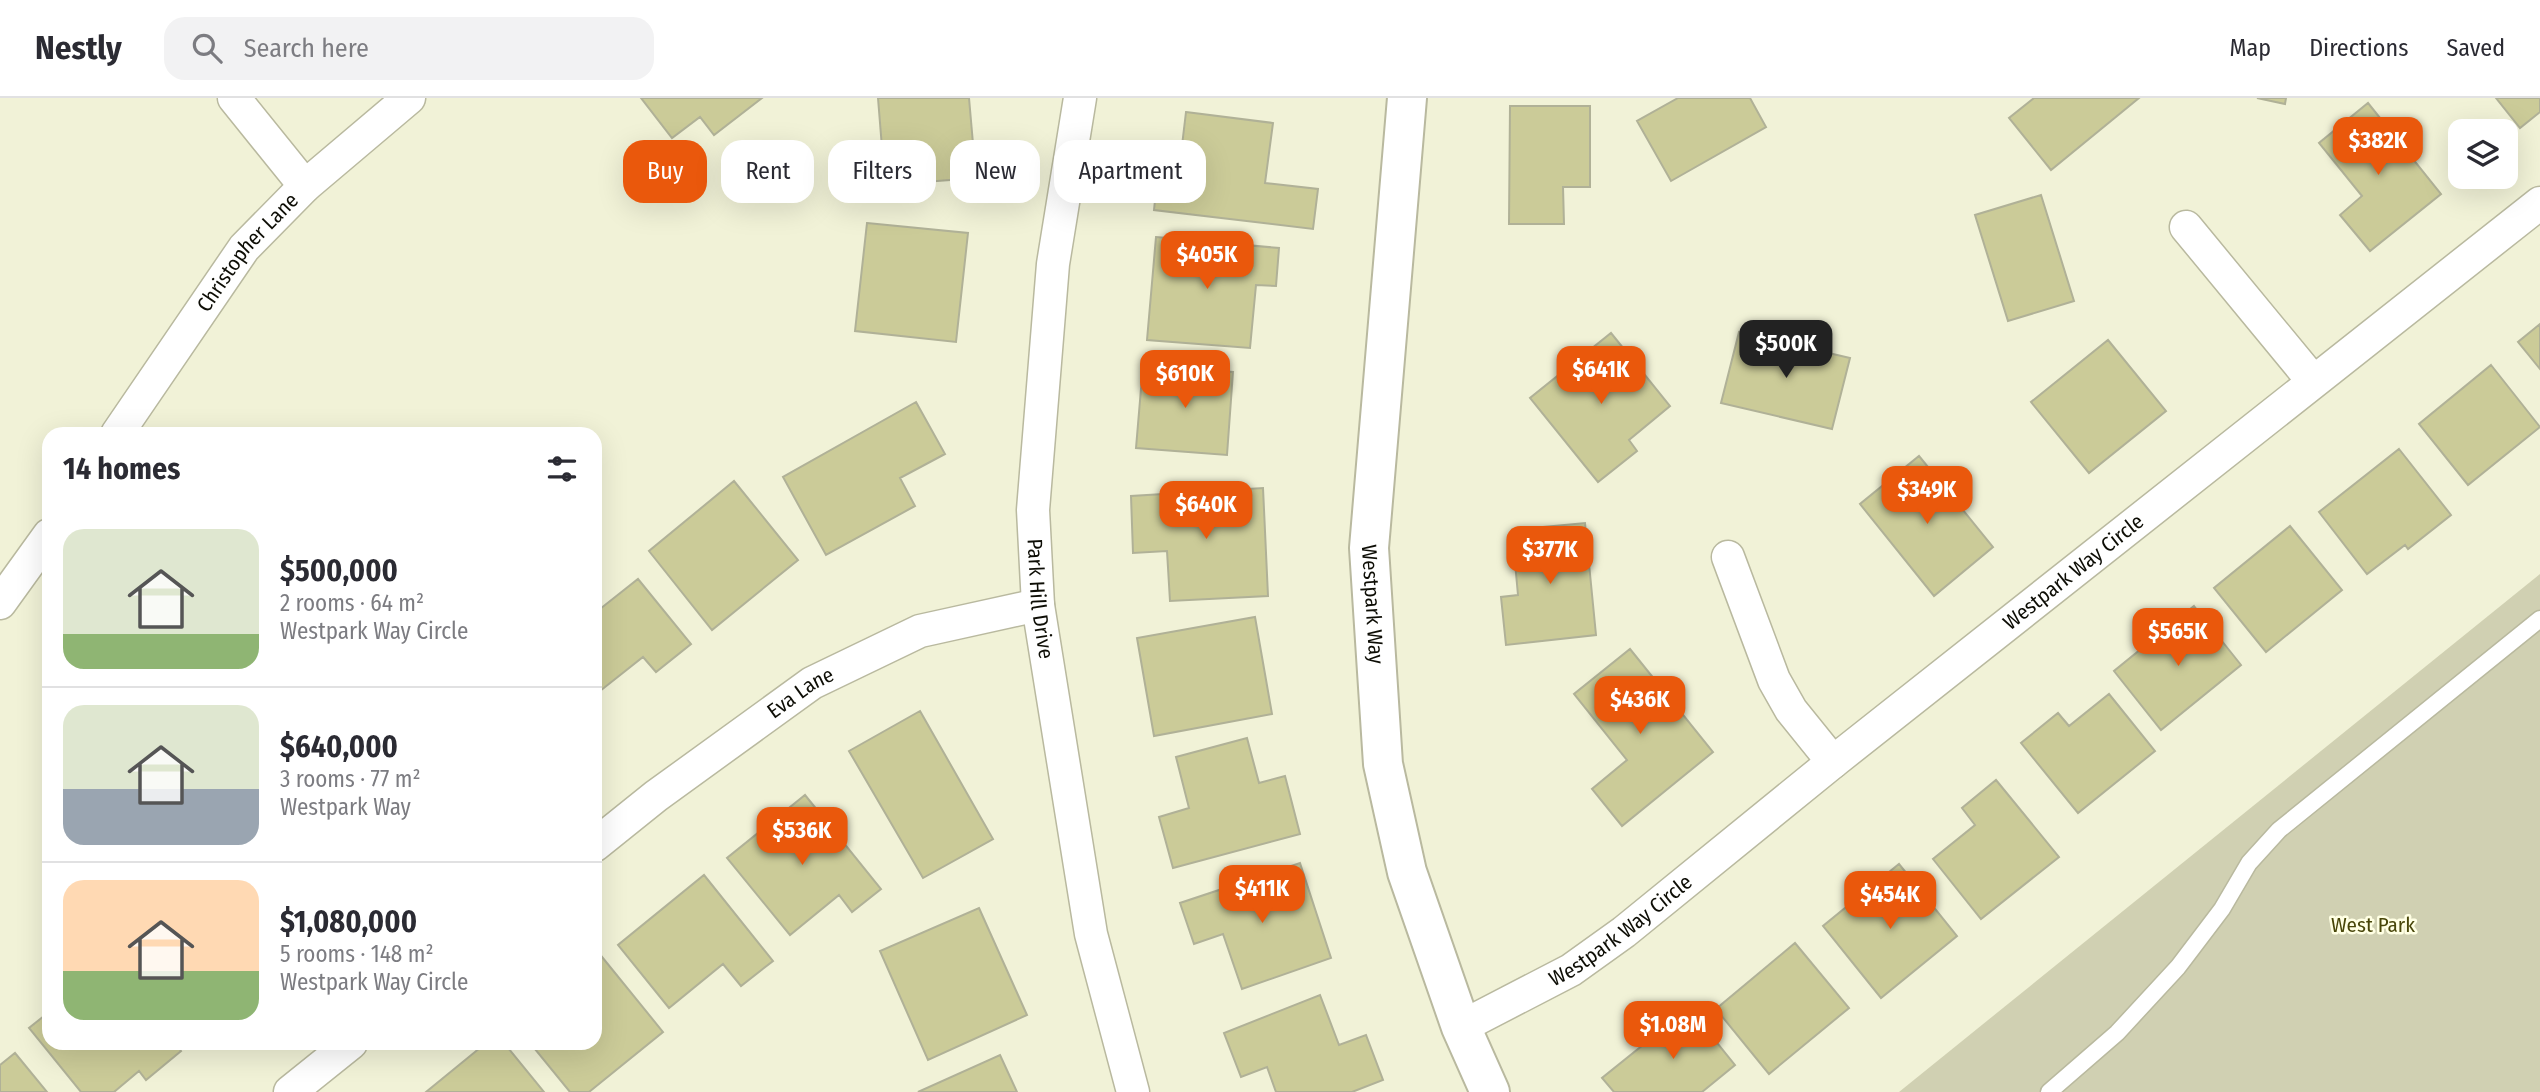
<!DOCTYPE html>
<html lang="en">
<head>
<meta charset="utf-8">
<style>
  body { margin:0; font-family:"Fira Sans Condensed",sans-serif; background:#f2f2f3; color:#2b2b33; height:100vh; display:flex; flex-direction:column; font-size:26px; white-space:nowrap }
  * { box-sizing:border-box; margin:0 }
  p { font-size:23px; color:#7c7c81 }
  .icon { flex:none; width:38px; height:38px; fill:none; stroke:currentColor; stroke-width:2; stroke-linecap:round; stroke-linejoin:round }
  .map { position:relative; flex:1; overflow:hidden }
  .side { position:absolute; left:42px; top:329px; width:560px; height:623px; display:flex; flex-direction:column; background:#fff; border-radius:21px; box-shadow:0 7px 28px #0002 }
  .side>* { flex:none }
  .banner { position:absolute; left:623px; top:42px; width:665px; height:63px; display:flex; gap:14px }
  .controls { position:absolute; left:2448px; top:21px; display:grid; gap:14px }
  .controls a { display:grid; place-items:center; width:70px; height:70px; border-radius:14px; background:#fff; box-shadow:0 7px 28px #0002; font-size:35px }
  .price { position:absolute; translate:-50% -60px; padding:0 16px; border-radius:14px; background:#ea580c; color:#fff; font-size:23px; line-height:46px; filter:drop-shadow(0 2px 4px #0008) }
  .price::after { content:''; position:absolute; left:50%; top:42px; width:21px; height:16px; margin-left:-10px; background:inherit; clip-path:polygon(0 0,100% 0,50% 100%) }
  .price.on { background:#222; color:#fff }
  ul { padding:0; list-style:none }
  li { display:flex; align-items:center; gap:21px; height:175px; padding:0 21px }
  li+li { border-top:2px solid #e1e1e2 }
  li span { display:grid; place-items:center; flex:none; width:196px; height:140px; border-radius:21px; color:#555 }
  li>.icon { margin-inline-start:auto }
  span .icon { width:84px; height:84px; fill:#fffc; stroke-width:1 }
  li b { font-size:30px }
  h2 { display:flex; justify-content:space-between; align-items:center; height:84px; padding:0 21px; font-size:30px }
  .pill { padding:0 24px; border-radius:21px; background:#fff; box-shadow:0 7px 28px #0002; font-size:24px; line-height:63px }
  .pill.on { background:#ea580c; color:#fff }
  header { display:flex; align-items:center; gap:42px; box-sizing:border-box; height:98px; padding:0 35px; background:#fff; border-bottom:2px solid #e1e1e2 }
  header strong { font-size:33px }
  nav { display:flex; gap:38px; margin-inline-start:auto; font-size:24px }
  .search { width:490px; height:63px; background:#f2f2f3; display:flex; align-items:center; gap:18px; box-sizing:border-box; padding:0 24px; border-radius:21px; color:#7c7c81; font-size:26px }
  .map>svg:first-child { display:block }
</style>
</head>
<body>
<header>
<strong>Nestly</strong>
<div class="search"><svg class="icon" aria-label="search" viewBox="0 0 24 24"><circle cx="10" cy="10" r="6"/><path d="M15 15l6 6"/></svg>Search here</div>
<nav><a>Map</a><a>Directions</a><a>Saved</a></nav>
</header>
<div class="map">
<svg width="2540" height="994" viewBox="0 0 2540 994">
  <rect width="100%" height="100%" fill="#f1f2d7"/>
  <path fill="#d0d0b2" d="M2540,476v518h-641z"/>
  <path fill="#cbcb98" stroke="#b0b197" stroke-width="2" d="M641,0h121l-48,37 -14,-18 -28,21z
    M878,0h91l7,80 -91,7z
    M1678,0h72l16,29 -95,54 -34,-60z
    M2034,0h105l-88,72 -42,-52z
    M2257,0h29l-1,6z
    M2496,0h44v14l-20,16z
    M2368,5l73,91 -71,57 -30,-36 22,-19 -43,-53z
    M1510,8h80v81h-27l1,37h-55z
    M1186,14l87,11 -8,60 53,6 -5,40 -159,-19 6,-58 21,2z
    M2041,97l33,106 -66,20 -33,-106z
    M867,125l101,10 -12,109 -101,-11z
    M1156,139l123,11 -3,38 -20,-1 -6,63 -103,-8z
    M2540,226v45l-22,-27z
    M1739,234l111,26 -18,71 -111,-26z
    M1611,235l59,73 -41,34 8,11 -39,31 -68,-84z
    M2108,242l58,71 -77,62 -58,-71z
    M1143,267l90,7 -6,83 -91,-7z
    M2491,267l49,62 -72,58 -49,-61z
    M916,304l29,52 -45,24 15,28 -89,49 -43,-78z
    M2399,351l52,66 -43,34 -3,-4 -38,29 -48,-62z
    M1919,358l74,91 -59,49 -74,-92z
    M734,383l64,79 -86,70 -63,-79z
    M1263,390l5,108 -98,5 -3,-50 -34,2 -2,-57z
    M1585,425l11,112 -90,10 -5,-48 17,-2 -6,-65z
    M2290,428l52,64 -76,62 -52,-64z
    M638,481l53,65 -35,28 -13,-15 -48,38v-91l5,5z
    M2194,508l47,59 -80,65 -47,-59z
    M1255,519l17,97 -118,22 -17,-98z
    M1630,551l83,103 -91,74 -30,-37 35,-29 -53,-66z
    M2109,596l46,57 -77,62 -57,-70 37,-30 11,13z
    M920,613l73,128 -70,39 -74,-127z
    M1247,640l12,45 26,-7 15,58 -127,34 -14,-51 30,-9 -13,-51z
    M1996,682l63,77 -78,62 -48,-60 42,-34 -13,-17z
    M805,697l76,94 -29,23 -13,-17 -49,40 -63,-77z
    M1300,765l31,95 -89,31 -19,-55 -29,10 -14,-41z
    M1899,766l58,72 -76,62 -58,-72z
    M704,777l69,86 -32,25 -18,-22 -54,44 -51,-63z
    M979,810l48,107 -99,45 -48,-109z
    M1795,845l54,65 -80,66 -53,-65z
    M598,854l65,80 -74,60h-19l-40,-49h65v-88z
    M1320,897l19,50 27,-10 17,45 -31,12h-76l-9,-25 -26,10 -17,-44z
    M1689,910l46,57 -33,27h-88l-12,-14z
    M49,914v31h126l6,8 -35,29 -7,-9 -25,21h-33l-52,-64z
    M486,945h18l40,49h-118z
    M15,955l32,39h-47v-27z
    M1000,957l17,37h-99z"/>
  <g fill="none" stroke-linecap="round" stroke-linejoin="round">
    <g stroke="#b9b99f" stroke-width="19">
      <path id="lane" d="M2049,994l68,-59 61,-66 44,-58 27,-46 30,-33 261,-211"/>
    </g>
    <g stroke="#b9b99f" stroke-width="35">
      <g id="street">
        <path d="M234,0l71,88"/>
        <path id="s1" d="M1080,0l-27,166 -20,246 5,95 53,329 42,158"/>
        <path d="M2186,129l127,154"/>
        <path id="s2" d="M117,336l127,-186 61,-62 104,-88"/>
        <path d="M1728,459l46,123 17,30 42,52"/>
        <path d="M0,505l49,-68"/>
        <path id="s3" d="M595,747l61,-49 156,-113 108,-52 118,-26"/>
        <path id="s4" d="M1461,929l110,-57 53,-38 209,-170 707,-559"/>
        <path d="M290,994l61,-49"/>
      </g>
    </g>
    <g stroke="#b9b99f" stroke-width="42">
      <g id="secondary">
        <path id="s5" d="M1407,0l-38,450 14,216 24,108 54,155 29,65"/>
      </g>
    </g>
    <use href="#lane" stroke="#fff" stroke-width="16"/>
    <use href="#street" stroke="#fff" stroke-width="32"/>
    <use href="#secondary" stroke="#fff" stroke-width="38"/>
  </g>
  <g text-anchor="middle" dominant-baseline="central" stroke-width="5" stroke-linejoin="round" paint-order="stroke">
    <g font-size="21" fill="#0d0d05" stroke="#ffffe4">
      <text stroke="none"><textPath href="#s2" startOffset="224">Christopher Lane</textPath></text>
      <text stroke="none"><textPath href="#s4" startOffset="765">Westpark Way Circle</textPath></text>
      <text stroke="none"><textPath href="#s1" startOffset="504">Park Hill Drive</textPath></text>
      <text stroke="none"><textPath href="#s5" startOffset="508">Westpark Way</textPath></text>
      <text stroke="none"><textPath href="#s3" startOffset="256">Eva Lane</textPath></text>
      <text stroke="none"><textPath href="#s4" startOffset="187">Westpark Way Circle</textPath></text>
    </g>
    <g font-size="21" fill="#484609" stroke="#ffffe4">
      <text x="2373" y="827">West Park</text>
    </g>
  </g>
</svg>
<div class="controls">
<a><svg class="icon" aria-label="layers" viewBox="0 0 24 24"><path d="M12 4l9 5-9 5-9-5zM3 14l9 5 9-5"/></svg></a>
</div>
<b class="price" style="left:2378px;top:79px">$382K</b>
<b class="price" style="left:1207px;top:193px">$405K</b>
<b class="price on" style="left:1786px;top:282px">$500K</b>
<b class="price" style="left:1601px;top:308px">$641K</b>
<b class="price" style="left:1185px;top:312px">$610K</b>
<b class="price" style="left:1927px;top:428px">$349K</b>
<b class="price" style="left:1206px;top:443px">$640K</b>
<b class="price" style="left:1550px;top:488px">$377K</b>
<b class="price" style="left:2178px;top:570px">$565K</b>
<b class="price" style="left:1640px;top:638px">$436K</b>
<b class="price" style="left:802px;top:769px">$536K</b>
<b class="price" style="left:1262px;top:827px">$411K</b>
<b class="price" style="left:1890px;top:833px">$454K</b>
<b class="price" style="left:1673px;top:963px">$1.08M</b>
<div class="banner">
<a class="pill on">Buy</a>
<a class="pill">Rent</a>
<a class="pill">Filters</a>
<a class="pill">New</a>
<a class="pill">Apartment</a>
</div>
<section class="side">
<h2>14 homes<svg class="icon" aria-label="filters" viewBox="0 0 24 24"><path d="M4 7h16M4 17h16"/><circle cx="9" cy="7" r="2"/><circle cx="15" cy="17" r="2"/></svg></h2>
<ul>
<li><span style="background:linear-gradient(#dfe7d0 75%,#8fb573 0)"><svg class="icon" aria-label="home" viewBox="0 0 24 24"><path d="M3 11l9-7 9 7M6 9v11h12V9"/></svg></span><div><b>$500,000</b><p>2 rooms · 64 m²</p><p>Westpark Way Circle</p></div></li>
<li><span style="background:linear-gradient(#dfe7d0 60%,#9aa5b1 0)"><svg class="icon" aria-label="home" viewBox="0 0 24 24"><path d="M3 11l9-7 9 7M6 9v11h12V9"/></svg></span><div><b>$640,000</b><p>3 rooms · 77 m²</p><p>Westpark Way</p></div></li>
<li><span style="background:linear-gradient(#ffd9b3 65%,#8fb573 0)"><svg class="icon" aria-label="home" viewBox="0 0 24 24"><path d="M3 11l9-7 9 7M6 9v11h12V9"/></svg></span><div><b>$1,080,000</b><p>5 rooms · 148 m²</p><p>Westpark Way Circle</p></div></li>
</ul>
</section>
</div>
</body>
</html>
